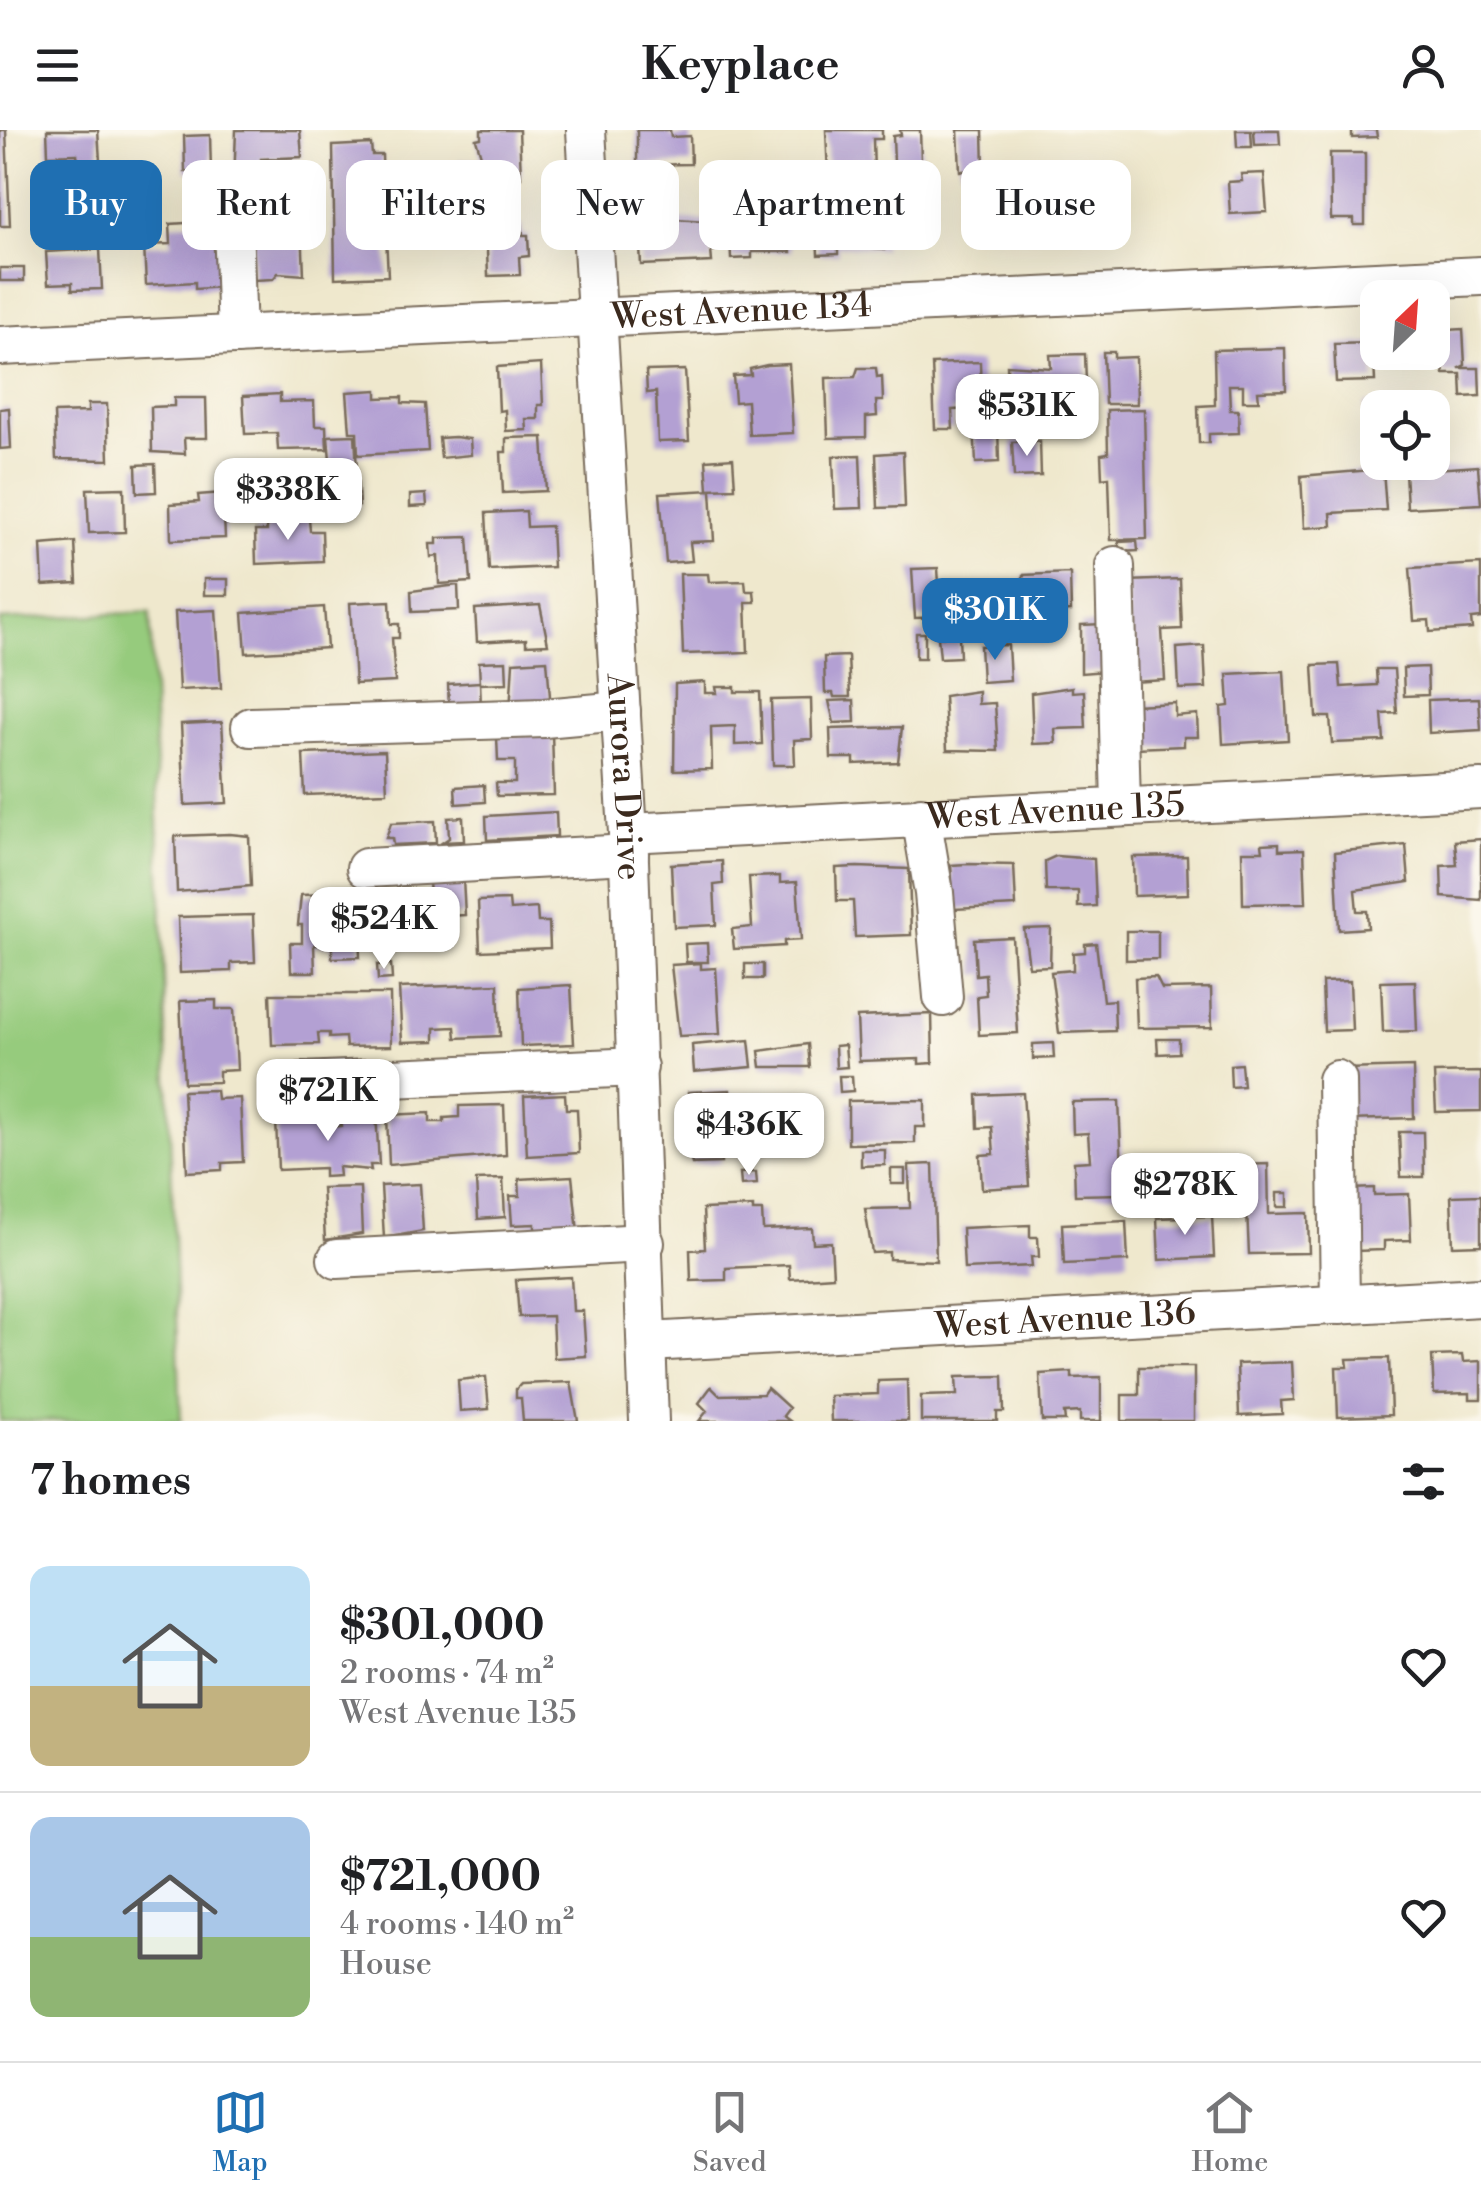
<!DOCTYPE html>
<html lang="en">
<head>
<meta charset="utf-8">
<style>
  body { margin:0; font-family:"Libre Bodoni",serif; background:#f2f2f2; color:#202124; height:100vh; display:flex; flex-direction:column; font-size:38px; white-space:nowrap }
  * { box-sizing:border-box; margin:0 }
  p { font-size:32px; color:#757577 }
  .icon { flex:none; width:55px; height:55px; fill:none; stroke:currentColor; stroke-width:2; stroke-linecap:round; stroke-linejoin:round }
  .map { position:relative; height:1291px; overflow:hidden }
  .drawer { display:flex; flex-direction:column; background:#fff; flex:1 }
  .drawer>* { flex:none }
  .top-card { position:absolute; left:30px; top:30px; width:1422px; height:90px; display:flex; gap:20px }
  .needle { width:65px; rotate:25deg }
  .controls { position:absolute; left:1360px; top:150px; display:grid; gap:20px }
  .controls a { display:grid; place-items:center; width:90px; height:90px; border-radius:20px; background:#fff; box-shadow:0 10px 40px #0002; font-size:50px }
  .price { position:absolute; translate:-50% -85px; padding:0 22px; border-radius:20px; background:#fff; color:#222; font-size:32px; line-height:65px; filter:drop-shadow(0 2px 5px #0008) }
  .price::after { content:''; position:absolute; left:50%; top:60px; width:30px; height:22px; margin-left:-15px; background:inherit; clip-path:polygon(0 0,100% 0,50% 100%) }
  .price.selected { background:#1f6fb2; color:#fff }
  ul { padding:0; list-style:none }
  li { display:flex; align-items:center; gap:30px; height:250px; padding:0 30px }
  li+li { border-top:2px solid #e0e0e0 }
  li span { display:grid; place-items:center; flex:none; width:280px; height:200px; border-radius:20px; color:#555 }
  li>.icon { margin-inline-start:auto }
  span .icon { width:120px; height:120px; fill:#fffc; stroke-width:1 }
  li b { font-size:42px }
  h2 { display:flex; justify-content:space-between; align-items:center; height:120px; padding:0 30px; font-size:42px }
  .tag { padding:0 35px; border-radius:20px; background:#fff; box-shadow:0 10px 40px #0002; font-size:35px; line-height:90px }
  .tag.selected { background:#1f6fb2; color:#fff }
  header { display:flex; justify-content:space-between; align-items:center; height:130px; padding:0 30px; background:#fff; font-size:45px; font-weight:800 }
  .menu { display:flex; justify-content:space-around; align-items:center; height:140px; border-top:2px solid #e0e0e0; background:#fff; font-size:28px; color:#757577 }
  .menu a { display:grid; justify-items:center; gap:5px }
  .menu .selected { color:#1f6fb2 }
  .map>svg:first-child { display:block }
</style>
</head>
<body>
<header><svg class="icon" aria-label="menu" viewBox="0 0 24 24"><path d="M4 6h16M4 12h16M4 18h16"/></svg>Keyplace<svg class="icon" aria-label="person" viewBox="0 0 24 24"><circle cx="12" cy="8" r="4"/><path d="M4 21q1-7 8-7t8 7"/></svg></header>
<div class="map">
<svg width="1481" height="1291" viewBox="0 0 1481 1291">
  <rect width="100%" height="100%" fill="#fbf7ec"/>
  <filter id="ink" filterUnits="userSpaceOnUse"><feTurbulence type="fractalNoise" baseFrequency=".01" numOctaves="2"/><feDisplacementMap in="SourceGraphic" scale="20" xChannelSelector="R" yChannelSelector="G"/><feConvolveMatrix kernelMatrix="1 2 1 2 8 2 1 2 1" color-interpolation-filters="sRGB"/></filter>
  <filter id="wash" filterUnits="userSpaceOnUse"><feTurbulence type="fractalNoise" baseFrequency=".0048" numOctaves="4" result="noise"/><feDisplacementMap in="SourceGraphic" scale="40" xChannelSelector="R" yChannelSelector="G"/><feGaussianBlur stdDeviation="2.25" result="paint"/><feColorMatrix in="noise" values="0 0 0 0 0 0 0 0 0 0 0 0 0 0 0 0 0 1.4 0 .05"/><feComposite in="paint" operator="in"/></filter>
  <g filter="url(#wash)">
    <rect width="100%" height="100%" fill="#efe8cd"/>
    <path fill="#96cb7d" stroke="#687a4e" stroke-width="2.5" d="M150,482l31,809h-181v-801z"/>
    <g id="blocks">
      <path fill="#b3a0d3" d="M0,0h6l4,96h-10z
        M47,0h51l2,31h-22l-1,-7 -29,1z
        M236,0h64l2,27 -41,2 1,22 -28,2z
        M481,0h38l2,47 -61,3 -1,-20 23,-1 -6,-20 5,-1z
        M637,0h33l1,7 19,-1 1,28 -54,1z
        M826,0h56v9h-9l1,35 -46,1z
        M900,0h20l1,31 -27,2 -1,-27 8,-1z
        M958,0h25l1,40 -24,1z
        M1236,0h15l1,17h-15z
        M1254,0h25l1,14 -25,1z
        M1352,0h24l1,7 -25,1z
        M210,5l1,36 -26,1 -1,-36z
        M371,14l1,11h10l1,34 -18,1 1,26 19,-1 3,61 -53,2 -2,-132z
        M1330,23h35v72h-11v-6h-23z
        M1264,43l3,39 -37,2 -2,-32 14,-1 -1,-7z
        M1083,47l1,33 -23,1 1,24 -45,2 -3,-58 22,-1 1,23 24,-1v-22z
        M294,49h23l1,27h-23z
        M788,62l3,60h-39v6l-21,1 -2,-46 36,-2 -1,-18z
        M675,63l1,26 44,3 2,28 -11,1 1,11 -71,3 -4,-70z
        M512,70l1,25h9l1,10h5l1,21 -10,1 1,18 -32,1 -2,-51h-22v6l-28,1v7l-17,1v-17l18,-1 -1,-20 34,-1v12l15,-1 -1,-11z
        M875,78v10h7l2,32 -46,-4v8l-20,1 -2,-46z
        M218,91l4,66 -27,2v-7l-49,3 -2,-40 27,-1 -1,-20z
        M302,96l2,49 -26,-2 -5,6 -19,1 -2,-51z
        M100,119l2,40 -30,1v-7l-24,1 -2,-32z
        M0,138h24v13h-24z
        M1463,199l2,36 -6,3h20l1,28 -18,1 -1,-23h-17l-1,-9 -31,2 -1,-15h21v-21z
        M1373,213l2,38 -39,1 -2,-38z
        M1285,218l1,42 -28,1 1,10h-16v-16h-14l1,25h8l1,23 -30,1v9h-10l-1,-37 17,-1 -1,-55z
        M1103,222h11v6l22,-1 1,47h-32z
        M1085,224l2,57 -78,3 -2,-49 44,3 -1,-13z
        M980,232l1,34 -10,1 1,12 -20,1 1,19h-18l-3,-65z
        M541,234l2,41h-5v14h-12l1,11 -21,1 -1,-21 -6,1 -2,-44z
        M789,234l4,69 -44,2 -2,-34 -12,1 -2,-26 18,-1 -1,-6 17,-4z
        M858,238h18l1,9 5,-1 1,25h-7l1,15 -11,1v20l-38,1 -2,-60 29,-1z
        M685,240l4,71 -31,1 -2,-50 -9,1 -1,-22z
        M377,260v8l25,-1v6l23,1 3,47 -70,4 -1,-23h-7l-3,-40z
        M280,264v8l34,-1 1,25h11l1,23 -49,1 -1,-17 -32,1 -2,-38z
        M174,268h32l1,40h-23l1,16 -33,-2 -1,-45 23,-1z
        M1388,273v5h-10v46l-11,1 -3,-51z
        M88,274h19l2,56 -53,-1 -2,-46 34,-1z
        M9,278l2,40 -11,1v-40z
        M1144,279l3,130 -36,1 -2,-63 -7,1 -1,-24 7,-1 -1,-43z
        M974,295h24l1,37 -23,1z
        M355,305l4,71 -25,2 -6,-72z
        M455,307l15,2 1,16 -30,3 -2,-20z
        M543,307l3,54 -43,2 -2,-41h5v-14z
        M1040,311l1,35 -27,1 -2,-35z
        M903,322l2,55 -27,1 -2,-54z
        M860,325l2,53 -27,1 -2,-53z
        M733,328l2,30 -27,1 -2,-29z
        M155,334l1,28 -19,1 -1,-28z
        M1478,336l3,38 -74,4 -2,-37z
        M1383,339l3,41 -55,3 1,13 -28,2 -3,-52z
        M124,358l1,44 -36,1 -2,-44z
        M711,360l3,51 -24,1 2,19 -26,2 -6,-70z
        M223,363l2,45 -54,2 -1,-36 29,-2 -1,-7z
        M426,364l1,12 -17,1v-12z
        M526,381l1,16 24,-1 2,41 -64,3 -3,-57z
        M309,389l1,12h12l1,30 -67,3 -1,-33h12v-11z
        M468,407l3,45 -32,2 -1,-28 -7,1 -1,-13h7v-6z
        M1137,411l1,10 -19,1v-10z
        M75,412l2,41 -34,2 -2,-40z
        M1481,434v54l-10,1 1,10 -42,3 -1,-12 -15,1 -4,-53z
        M938,438l3,49 -26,1 -3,-49z
        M1070,443l1,38 -16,1 1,6 -13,1v-7l-18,2 -2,-39z
        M680,444h28l1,8 36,-1 1,10h8l1,11h-9l2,50 -65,2z
        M204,449h24v16h-24z
        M1180,449l2,50 -20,1 3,50 -33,2 -5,-101z
        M458,455l1,25 -47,2 -1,-21z
        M390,471l1,23h8v14h-7l3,44 -40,2 -5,-81z
        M540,475l8,39 -22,1v-6l-49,3 -2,-33z
        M324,477l3,41 -81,5 -3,-40z
        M216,480l5,78 -42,2 -4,-78z
        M1103,494l2,47 -24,2v-48z
        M916,503h9v25h-9z
        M959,506l1,21 -20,1 -2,-21z
        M1008,515l2,35 -28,2 -2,-36z
        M1204,516l2,42 -27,1 -2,-41z
        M848,526l2,41h-16l-1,-4h-8l-1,-36z
        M547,530l4,49 -41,2 3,-49z
        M506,531l1,22 -27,1 -1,-22z
        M1339,534l2,23 36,-2 -1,-16h18l3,44 -15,1 2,27 -52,2 -2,-26h-14l-3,-52z
        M1427,537l1,28 -24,1 -1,-28z
        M1284,541l4,69 -65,4 -2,-37 8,-1 -2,-32z
        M480,552l1,26 -32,1 -1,-25z
        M705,552v11h12l-1,-6h19v5h25l2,52 -27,1v-19l-24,1 1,42 -38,1 1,-86z
        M1072,557v5l12,-1 2,37 -31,1 1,14 -23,1 -2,-51z
        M978,561v13l17,-1 3,48 -51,-1 -3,-54z
        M1479,568l2,32 -52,3 -1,-33z
        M811,569l1,40 -18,1 1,25h-22l-2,-65z
        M854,570l1,22 -21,1 -5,-22z
        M1175,573v13l22,-2 1,23h-14v9l-49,2 -2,-43z
        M222,592l5,81 -42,2 -4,-81z
        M902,597l-4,35 -44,2v-6h-23l-1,-29z
        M552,603l2,62 -57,1 -1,-13h19v-22h-17l-1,-24z
        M385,621l2,41 -82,3 -2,-41z
        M484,655l1,17 -29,2 -1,-17z
        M556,682l1,24 -70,4 -1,-24z
        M463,687l1,24 -21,1 6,-4 -1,-20z
        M435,691l1,22 -43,2 -1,-7h-6l5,-15z
        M230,704l19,2 2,50 -74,6 -2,-56z
        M1481,709v61l-39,-3 -1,-31 16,-1 -2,-24z
        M1279,713v7l25,-1 2,54 -63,1 -1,-53h21l-1,-7z
        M1406,715l3,37 -54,8 2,21h10l1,17 -29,2 -4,-78z
        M1056,726l38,3 2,47 -18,1v-16h-32l-1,-30z
        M1187,726l1,38 -54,2 -1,-39z
        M722,731l1,23 -9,1 2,40 -42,2 -3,-63z
        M967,734l47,1 2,41 -62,3 -3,-44z
        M857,737l52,2 2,66 -56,2 -2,-36h-16l-1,-33z
        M780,746v7l17,-1 4,58 -17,1v5l-50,3 -2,-20 20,-2 -3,-50z
        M463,749l2,36 -34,2 -2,-37z
        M328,764l1,13h29l2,50 -28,1v-13h-18l1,27h-24l-1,-29h12v-18h-4l3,-30z
        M509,770l1,10 27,-2 1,14h11l1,26 -70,3 -2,-50z
        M253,785l2,47 -24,1v8l-51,2 -2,-56z
        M1051,798l-1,38 -21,1 -5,-38z
        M1126,801h32v28l-32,1z
        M1012,807l6,96 -39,2 -2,-39 9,-1 -1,-21 -9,1 -2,-36z
        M707,813l1,19h-22l-1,-18z
        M1096,813l7,58 11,-1 1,31 -56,2 -8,-61 22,-2v-17l12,-1v-8z
        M701,833v6l15,-1 4,66 -41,2 -8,-71z
        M391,834l1,15 -14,1 -1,-15z
        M745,834h18v15h-18z
        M1156,847l6,12 49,-1 1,39 -75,1 -2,-50z
        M1350,851l2,49 -28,1 -2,-49z
        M1415,851l2,50 -34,1 -2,-50z
        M498,854l2,52 -44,2 -1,-11 -20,1v13l-33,1 -3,-54z
        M571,855l3,59 -53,2 -2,-58z
        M270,864h120l1,52 -45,1 -1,-10 -16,1v-5h-11l1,11 -47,1z
        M216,870v9h18l3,61 -18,1v11l-35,1 -4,-82z
        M932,884l1,49 -14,1v-5l-60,2 -2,-44z
        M1157,909h22v14l-21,1z
        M749,910l3,27 -58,5 -2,-27z
        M1053,913l1,15 -21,1v-15z
        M808,914l2,23h-49l-2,-16z
        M845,915l2,22 -11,1 -1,-22z
        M1241,934l2,22 -12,1 -1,-22z
        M1413,937l1,51 -67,2 -2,-51z
        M1481,942v39l-45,1 -2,-39z
        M839,946h13l1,15 -13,1z
        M216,960l1,9 23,-1 3,64 -21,1v7l-35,2 -4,-81z
        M730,960l1,15h16l1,33 -28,5 1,20 -29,1 -12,-47h4v-10h5l-1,-15z
        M1023,963l6,93 -47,3 -2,-34 14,-1 -2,-27 -14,1 -1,-33z
        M565,964l1,15h11l2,44 -52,3 -3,-60z
        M925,970v27h-10v16l-67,1v-43z
        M1119,971l4,93 -48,1 -1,-33 16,-1 -2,-28 -15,1 -1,-32z
        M504,975l2,50 -117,10 -2,-50 43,-2v9h14v-4l15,-1v-11z
        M376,982l3,53h-9l1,5 -33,-3 1,9 -15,1v-9l-46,2 -2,-51 45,-3 1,12 19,-2 -1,-12z
        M1399,1002h24l1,45h-23z
        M861,1020h24v15l-24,1z
        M933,1034l3,97 -47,-2v-7l-17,1 -7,-44 45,-1 -1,-43z
        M1268,1034l1,50 39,-1 1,40 -60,1 -2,-44h-12l-1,-30h6v-15z
        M891,1039h14v15h-14z
        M756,1042l1,12 -16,1 -1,-12z
        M572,1046l6,56 -43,2v-10l-23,1 -2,-29h10l-1,-17z
        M503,1049l2,38 -27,2 -2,-39z
        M420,1054l3,47 -39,7 -3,-52z
        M360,1057l2,47 -37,6 -3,-52z
        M1374,1058v7l35,-1 2,46 -27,1v9l-30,1 -2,-62z
        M1277,1063h11v14h-11z
        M1481,1065v50l-28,1 -2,-50z
        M753,1077v4h9l1,19 49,-2 1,15 18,-1 2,34 -43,3 -1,-14 -63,3v12l-35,1 -1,-31 15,-1 -2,-40z
        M1212,1086l2,41 -55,3 -2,-42z
        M1126,1091l2,40 -64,3 -2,-40z
        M1030,1095v12h8l1,20h-8l1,9 -68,3 -2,-41z
        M571,1147l2,34h10l3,45 -32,2 -2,-42 -33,1 -3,-37z
        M1462,1225l1,7 18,-1v38h-11v-6l-36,1 -2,-38z
        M1389,1228l2,57 -53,2 -2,-50h12l-1,-8z
        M1292,1232l2,38 -13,1 1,13 -43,2 -2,-52z
        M1139,1237h55v54h-72v-26h17z
        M1072,1242v6l29,-1v44h-21v-9l-16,1 1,8h-23l-2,-47z
        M1003,1246l1,36h-7v9h-76v-25l36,-1 -1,-18z
        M486,1247l3,32 -29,2 -2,-31z
        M907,1250l1,41h-77l-1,-25 48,-2v-13z
        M571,1252l7,39h-55l-2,-23h-5v-9l5,-5z
        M711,1257l8,8 44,-1 4,-6 22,20 -6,8 7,5h-91l8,-10 -8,-8z"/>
    </g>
  </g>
  <g filter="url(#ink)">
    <use href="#blocks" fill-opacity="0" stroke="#7a6c5b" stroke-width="2.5"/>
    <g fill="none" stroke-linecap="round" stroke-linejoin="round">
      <g stroke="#7a6c5b" stroke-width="42">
        <g id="minor">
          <path id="s1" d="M586,0l42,703 21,588"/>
          <path d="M232,66l5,139"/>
          <path id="s2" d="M0,216l1481,-70"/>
          <path d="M1115,436l6,241"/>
          <path d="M251,597l293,-9 77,-7"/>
          <path d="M921,686l13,77 9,104"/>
          <path id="s3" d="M628,703l853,-44"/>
          <path d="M366,738l263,-14"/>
          <path d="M1337,950l3,225"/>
          <path d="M302,952l336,-15"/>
          <path d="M337,1129l308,-16"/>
          <path id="s4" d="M648,1212l833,-45"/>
        </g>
      </g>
      <use href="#minor" stroke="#fff" stroke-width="38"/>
    </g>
  </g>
  <g text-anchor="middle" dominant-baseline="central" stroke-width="9" stroke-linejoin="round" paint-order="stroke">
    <g font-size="35" fill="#3b2a1e" stroke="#fbf7ec">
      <text stroke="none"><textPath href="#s2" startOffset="742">West Avenue 134</textPath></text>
      <text stroke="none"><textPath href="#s1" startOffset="648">Aurora Drive</textPath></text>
      <text stroke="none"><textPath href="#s3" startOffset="428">West Avenue 135</textPath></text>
      <text stroke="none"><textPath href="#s4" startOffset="418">West Avenue 136</textPath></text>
    </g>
  </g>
</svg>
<div class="controls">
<a><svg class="needle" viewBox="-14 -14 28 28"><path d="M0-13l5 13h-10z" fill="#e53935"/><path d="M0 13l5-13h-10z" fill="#757577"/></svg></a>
<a><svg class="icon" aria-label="locate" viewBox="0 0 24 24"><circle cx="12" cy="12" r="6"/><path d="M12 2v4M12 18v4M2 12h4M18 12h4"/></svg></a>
</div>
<b class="price" style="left:1027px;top:329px">$531K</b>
<b class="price" style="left:288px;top:413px">$338K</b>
<b class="price selected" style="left:995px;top:533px">$301K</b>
<b class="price" style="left:384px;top:842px">$524K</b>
<b class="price" style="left:328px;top:1014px">$721K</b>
<b class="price" style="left:749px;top:1048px">$436K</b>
<b class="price" style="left:1185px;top:1108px">$278K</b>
<div class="top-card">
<a class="tag selected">Buy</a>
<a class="tag">Rent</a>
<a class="tag">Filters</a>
<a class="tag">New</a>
<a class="tag">Apartment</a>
<a class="tag">House</a>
</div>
</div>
<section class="drawer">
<h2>7 homes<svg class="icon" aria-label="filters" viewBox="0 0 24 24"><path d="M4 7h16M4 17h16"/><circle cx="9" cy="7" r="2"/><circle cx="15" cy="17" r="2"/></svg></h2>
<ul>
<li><span style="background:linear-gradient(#bfe0f5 60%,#c2b280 0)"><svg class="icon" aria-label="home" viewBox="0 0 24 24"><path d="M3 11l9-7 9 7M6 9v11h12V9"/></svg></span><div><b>$301,000</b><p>2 rooms · 74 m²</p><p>West Avenue 135</p></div><svg class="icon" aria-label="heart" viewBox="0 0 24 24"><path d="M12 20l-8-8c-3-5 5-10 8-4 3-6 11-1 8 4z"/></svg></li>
<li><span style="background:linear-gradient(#a9c7e8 60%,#8fb573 0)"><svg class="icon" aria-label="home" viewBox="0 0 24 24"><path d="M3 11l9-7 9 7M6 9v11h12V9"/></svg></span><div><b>$721,000</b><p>4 rooms · 140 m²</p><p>House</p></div><svg class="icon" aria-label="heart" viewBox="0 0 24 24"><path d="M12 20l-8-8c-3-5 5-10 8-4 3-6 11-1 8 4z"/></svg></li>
</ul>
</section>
<nav class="menu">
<a class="selected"><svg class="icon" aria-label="map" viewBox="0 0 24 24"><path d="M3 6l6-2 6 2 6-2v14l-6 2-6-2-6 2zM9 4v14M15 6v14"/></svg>Map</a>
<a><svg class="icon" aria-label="saved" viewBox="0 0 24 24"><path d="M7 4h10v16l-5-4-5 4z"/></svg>Saved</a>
<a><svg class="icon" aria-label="home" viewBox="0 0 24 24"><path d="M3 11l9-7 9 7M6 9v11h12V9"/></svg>Home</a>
</nav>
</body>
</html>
